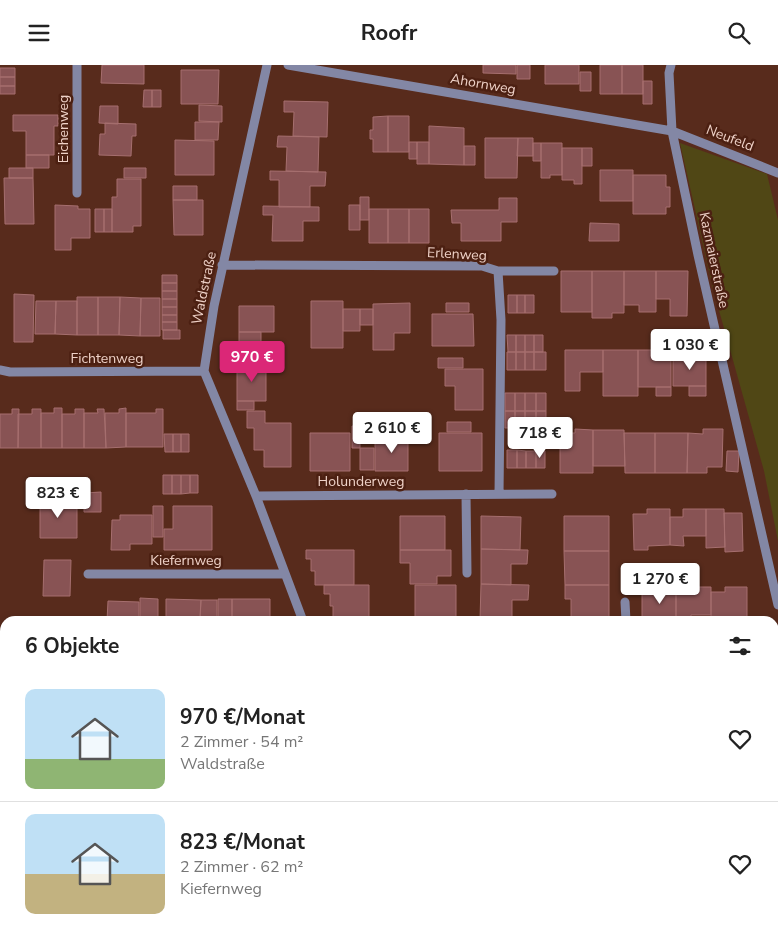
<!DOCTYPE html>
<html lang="de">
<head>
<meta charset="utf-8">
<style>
  body { margin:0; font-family:"Nunito Sans",sans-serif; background:#f6f6f6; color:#222; height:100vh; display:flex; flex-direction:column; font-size:19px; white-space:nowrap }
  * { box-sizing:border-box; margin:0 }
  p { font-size:16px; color:#767676 }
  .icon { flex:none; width:28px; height:28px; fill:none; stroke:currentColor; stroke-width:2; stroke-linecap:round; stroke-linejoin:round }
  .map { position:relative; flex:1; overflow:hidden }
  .side { position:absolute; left:0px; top:551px; width:779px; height:321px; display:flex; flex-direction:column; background:#fff; border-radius:15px 15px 0 0; box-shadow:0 2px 8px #0003 }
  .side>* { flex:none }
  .price { position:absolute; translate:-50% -42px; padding:0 11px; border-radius:5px; background:#fff; color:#222; font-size:16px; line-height:32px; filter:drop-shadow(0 1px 2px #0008) }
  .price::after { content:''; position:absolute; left:50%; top:30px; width:15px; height:11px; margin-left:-8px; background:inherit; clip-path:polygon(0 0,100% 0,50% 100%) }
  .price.selected { background:#db2777; color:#fff }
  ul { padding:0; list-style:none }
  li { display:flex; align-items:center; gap:15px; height:125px; padding:0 25px }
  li+li { border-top:1px solid #e0e0e0 }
  li span { display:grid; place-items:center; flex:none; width:140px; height:100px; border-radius:10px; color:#555 }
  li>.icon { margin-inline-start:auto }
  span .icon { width:60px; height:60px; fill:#fffc; stroke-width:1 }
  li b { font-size:21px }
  h2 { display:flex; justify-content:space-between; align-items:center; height:60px; padding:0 25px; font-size:21px }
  header { display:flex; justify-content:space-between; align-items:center; height:65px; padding:0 25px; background:#fff; font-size:22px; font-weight:700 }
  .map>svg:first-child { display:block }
</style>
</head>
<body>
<header><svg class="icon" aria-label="menu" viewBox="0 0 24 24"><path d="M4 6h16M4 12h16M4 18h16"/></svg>Roofr<svg class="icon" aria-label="search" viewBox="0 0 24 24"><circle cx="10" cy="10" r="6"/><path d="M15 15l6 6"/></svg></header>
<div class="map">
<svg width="778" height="872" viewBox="0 0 778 872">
  <rect width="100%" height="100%" fill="#582b1c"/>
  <path fill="#504715" d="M680,78l87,31 11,46v321l-14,-70 -51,-182z"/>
  <path fill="#885354" stroke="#a66f6f" d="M102,0h42v19l-43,-1z
    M483,0h33v9l-33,-1z
    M517,0h13v14h-13z
    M545,0h34v19h-34z
    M600,0h22v29h-22z
    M622,0h21v29h-21z
    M0,3h15v9h-15z
    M181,5h38l-1,34h-37z
    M580,7h11v19h-11z
    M0,12h15v9h-15z
    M643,16h9v23h-9z
    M0,21h15v8h-15z
    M144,25h8v17h-9z
    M152,25h9v17h-9z
    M284,36l44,1 -1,35 -34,-1 1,-24h-10z
    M199,40l23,1v16l-23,-1z
    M100,41h18v18l-19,-1z
    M13,50h45v11h-4v29h-28v-24h-13z
    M388,51v36h-15v-13h-3v-9h3v-13z
    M388,51h21v36h-21z
    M195,57h24l-1,18h-23z
    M105,58l31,1v12h-4l-1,20 -32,-1 1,-21h5z
    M429,61l35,2v37l-35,-1z
    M278,71l41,1 -1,35 -32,-1 1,-24h-10z
    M485,73h33l-1,40h-32z
    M518,73h15v18h-16z
    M175,75l39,1v34h-39z
    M409,77h8v17h-8z
    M417,77h12v22h-12z
    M533,78h8v18h-8z
    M541,78h21v32h-12v3h-9z
    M464,81h11v19h-11z
    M562,83h20v36h-8v-4h-12z
    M582,83h10v18h-10z
    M26,90h23v13h-23z
    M9,103h24v10h-24z
    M124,103h22v10h-22z
    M600,105h33v31h-33z
    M270,106l56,1 -1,14h-15v21h-31v-27h-9z
    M633,110h33v12h4v20h-4v7h-33z
    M4,113h29l1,46h-29z
    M117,114h24v47h-8v6h-21v-35h5z
    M173,121h24v14h-24z
    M360,132h9v23h-9z
    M499,133h18v24h-16v19h-40v-18h-9l-1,-13h48z
    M173,135h30v35h-29z
    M55,140l23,1v3h12v29h-19v12h-16z
    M349,140h11v25h-11z
    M263,141l56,1v14h-16v20h-31l1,-26h-10z
    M95,144h9v23h-9z
    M104,144h8v23h-8z
    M369,144h19v34h-19z
    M388,144h21v34h-21z
    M409,144h20v34h-20z
    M590,158l29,1v17h-30z
    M561,206h31v41h-31z
    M592,206h32v42h-12v5h-20z
    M624,206h32v41h-17v-7h-15z
    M656,206h32l-1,45h-17v-17h-14z
    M162,210h15v8h-15z
    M162,218h15v8h-15z
    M162,226h15v8h-15z
    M14,229l20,1 -1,47h-19z
    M508,230h9v18h-9z
    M517,230h8v18h-8z
    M525,230h9v18h-9z
    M77,232h21v38h-21z
    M98,232h22l-1,38h-21z
    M120,232l21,1 -1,38 -21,-1z
    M141,233h19v38h-20z
    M162,234h15v8h-15z
    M36,236h20l-1,33h-20z
    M56,236h21v34l-22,-1z
    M311,236h32v47h-32z
    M410,238v30h-16v17h-21v-46z
    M446,238h23v9h-23z
    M239,241h35v26h-35z
    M162,242h15v8h-15z
    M343,244h17v22h-17z
    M360,244h13v16h-13z
    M432,249h41l1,32h-42z
    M162,250h15v7h-15z
    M162,257h15v8h-15z
    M163,265h17v9h-17z
    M239,267h22v20h-22z
    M507,270h9v17h-8z
    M516,270h9v17h-9z
    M525,270h9v17h-9z
    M534,270h9v17h-9z
    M565,285h38v22h-23v19h-15z
    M603,285h35v46h-35z
    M638,285h33v37h-33z
    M686,285h20v5h-20z
    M507,287h9v18h-9z
    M516,287h9v18h-9z
    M525,287h9v18h-9z
    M534,287h12v18h-12z
    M249,288h24v11l-24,-1z
    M673,290h33v31h-33z
    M438,293h25v10h-25z
    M237,299h29v37h-29z
    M445,304h38v41h-28v-24h-10z
    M689,321h17v10h-17z
    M656,322h15v9h-15z
    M505,328h10v18h-10z
    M515,328h10v18h-10z
    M525,328h11v18h-11z
    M536,328h10v18h-10z
    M237,336h17v9h-17z
    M54,343h8v40h-21v-35h13z
    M126,343v39l-20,1 -1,-35h14v-4z
    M12,344h7l-1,39h-18v-34h12z
    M32,344h9v39h-23v-34h14z
    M75,344h9v39h-22v-34h13z
    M97,344h7l2,39h-22v-35h14z
    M156,344h7v38h-37v-34h30z
    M247,346h18v12h26v44h-27v-17h-10v-22h-7z
    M505,346h10v17h-10z
    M515,346h10v17h-10z
    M525,346h11v17h-11z
    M536,346h10v17h-10z
    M447,357h24v10h-24z
    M352,361h8v22h-8z
    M575,364l18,1v43h-33v-40h15z
    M703,364h20l-1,38h-15v6h-20l1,-40 15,1z
    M593,365h31l1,36h-32z
    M310,368h40v38h-40z
    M439,368h43v38h-43z
    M624,368h31v40h-30z
    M655,368h33l-1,40h-32z
    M164,369h9v18h-8z
    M173,369h8v18h-8z
    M181,369h8v18h-8z
    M375,372h33v34h-33z
    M360,383h14v22h-14z
    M507,385h10v18h-10z
    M517,385l9,1v17h-9z
    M526,386h10v17h-10z
    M536,386h9v17h-9z
    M727,386h12l-1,21 -12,-1z
    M163,410h9v19h-9z
    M172,410h9v19h-9z
    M181,410h9v18l-9,1z
    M190,410h8v18h-8z
    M101,427v20h-17v-19z
    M40,435h37v38h-37z
    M153,441h10v31h-10z
    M173,441h39v44h-48v-21h9z
    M647,444h23v36l-22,1v4h-14l-1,-36h14z
    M683,444h23v27h-23l1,10 -14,-1v-28h13z
    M706,444h18l1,38 -19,1z
    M724,448h18l1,38 -18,1z
    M120,450h32v29h-22v6h-19l1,-30h8z
    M400,451h45v34h-45z
    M481,451l40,1 -1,33 -39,-1z
    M564,451h45v35h-45z
    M481,484l47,1 -1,14h-16v21l-30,-1z
    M306,485h48v35h-39v-14h-4v-12h-5z
    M400,485h51v26h-14v8h-27v-21h-10z
    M564,486h45v34h-44z
    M44,495h27l-1,36h-27z
    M481,519l48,1 -1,15h-16v20h-32z
    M324,520h45v34h-36v-13h-3v-12h-6z
    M415,520h41v34h-41z
    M565,520h44v34h-38v-20h-6z
    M689,522h22v28h-20v6h-15v-28h13z
    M725,522h22v34h-36v-29h14z
    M654,523h22v33h-34v-28h12z
    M140,533l18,1v18h-18z
    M166,534l35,1 -1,21h-34z
    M218,534h14v22h-14z
    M232,534h38v22h-38z
    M201,535h16v17h-17z
    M108,536l31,1v19h-32z
    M337,554h49v2h-49z
    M427,554h29v2h-29z
    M571,554h38v2h-38z
    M774,585h4v18h-4z
    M774,694h4v26h-4z
    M774,751h4v21h-4z"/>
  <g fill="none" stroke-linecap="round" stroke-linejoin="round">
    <path stroke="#8387a5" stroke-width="9" d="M267,0l-53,241 -10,65 52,125 47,125
      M288,0l384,66 106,42
      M671,0l-2,8 3,58 26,124 80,350
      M77,128v-128
      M222,200l260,1 16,5h56
      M498,206l3,49 -2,174
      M0,305l10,2 194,-1
      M466,429l1,79
      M256,431l296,-2
      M88,509h197
      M625,537l1,19
      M774,618h4
      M0,781l5,22
      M17,868l1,4"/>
  </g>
  <g text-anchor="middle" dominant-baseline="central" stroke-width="5" stroke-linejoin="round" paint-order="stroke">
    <g font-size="14" fill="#eed1c7" stroke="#4c2012">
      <text transform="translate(483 19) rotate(10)">Ahornweg</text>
      <text transform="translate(63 64) rotate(-90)">Eichenweg</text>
      <text transform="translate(730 73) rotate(21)">Neufeld</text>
      <text transform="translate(457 189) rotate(3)">Erlenweg</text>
      <text transform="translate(714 195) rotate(78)">Kazmaierstraße</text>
      <text transform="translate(204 223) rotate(-78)">Waldstraße</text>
      <text x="107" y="293">Fichtenweg</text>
      <text x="361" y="416">Holunderweg</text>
      <text x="186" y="495">Kiefernweg</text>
    </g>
  </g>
</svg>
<b class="price" style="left:690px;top:306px">1 030 €</b>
<b class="price selected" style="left:252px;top:318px">970 €</b>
<b class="price" style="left:392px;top:389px">2 610 €</b>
<b class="price" style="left:540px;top:394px">718 €</b>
<b class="price" style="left:58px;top:454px">823 €</b>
<b class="price" style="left:660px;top:540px">1 270 €</b>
<section class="side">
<h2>6 Objekte<svg class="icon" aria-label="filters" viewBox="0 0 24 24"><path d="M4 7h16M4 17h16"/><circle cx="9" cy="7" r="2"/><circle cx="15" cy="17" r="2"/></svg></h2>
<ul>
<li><span style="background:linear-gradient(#bfe0f5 70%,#8fb573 0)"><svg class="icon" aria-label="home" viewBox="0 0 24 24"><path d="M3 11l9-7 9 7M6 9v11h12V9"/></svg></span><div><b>970 €/Monat</b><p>2 Zimmer · 54 m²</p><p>Waldstraße</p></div><svg class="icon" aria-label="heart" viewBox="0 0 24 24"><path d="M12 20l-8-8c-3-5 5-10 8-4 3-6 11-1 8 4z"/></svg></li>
<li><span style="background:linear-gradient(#bfe0f5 60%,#c2b280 0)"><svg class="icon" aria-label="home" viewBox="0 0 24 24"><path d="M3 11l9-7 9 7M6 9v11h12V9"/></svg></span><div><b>823 €/Monat</b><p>2 Zimmer · 62 m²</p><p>Kiefernweg</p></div><svg class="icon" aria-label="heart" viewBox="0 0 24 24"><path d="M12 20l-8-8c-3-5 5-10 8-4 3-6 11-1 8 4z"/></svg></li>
</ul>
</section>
</div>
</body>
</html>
